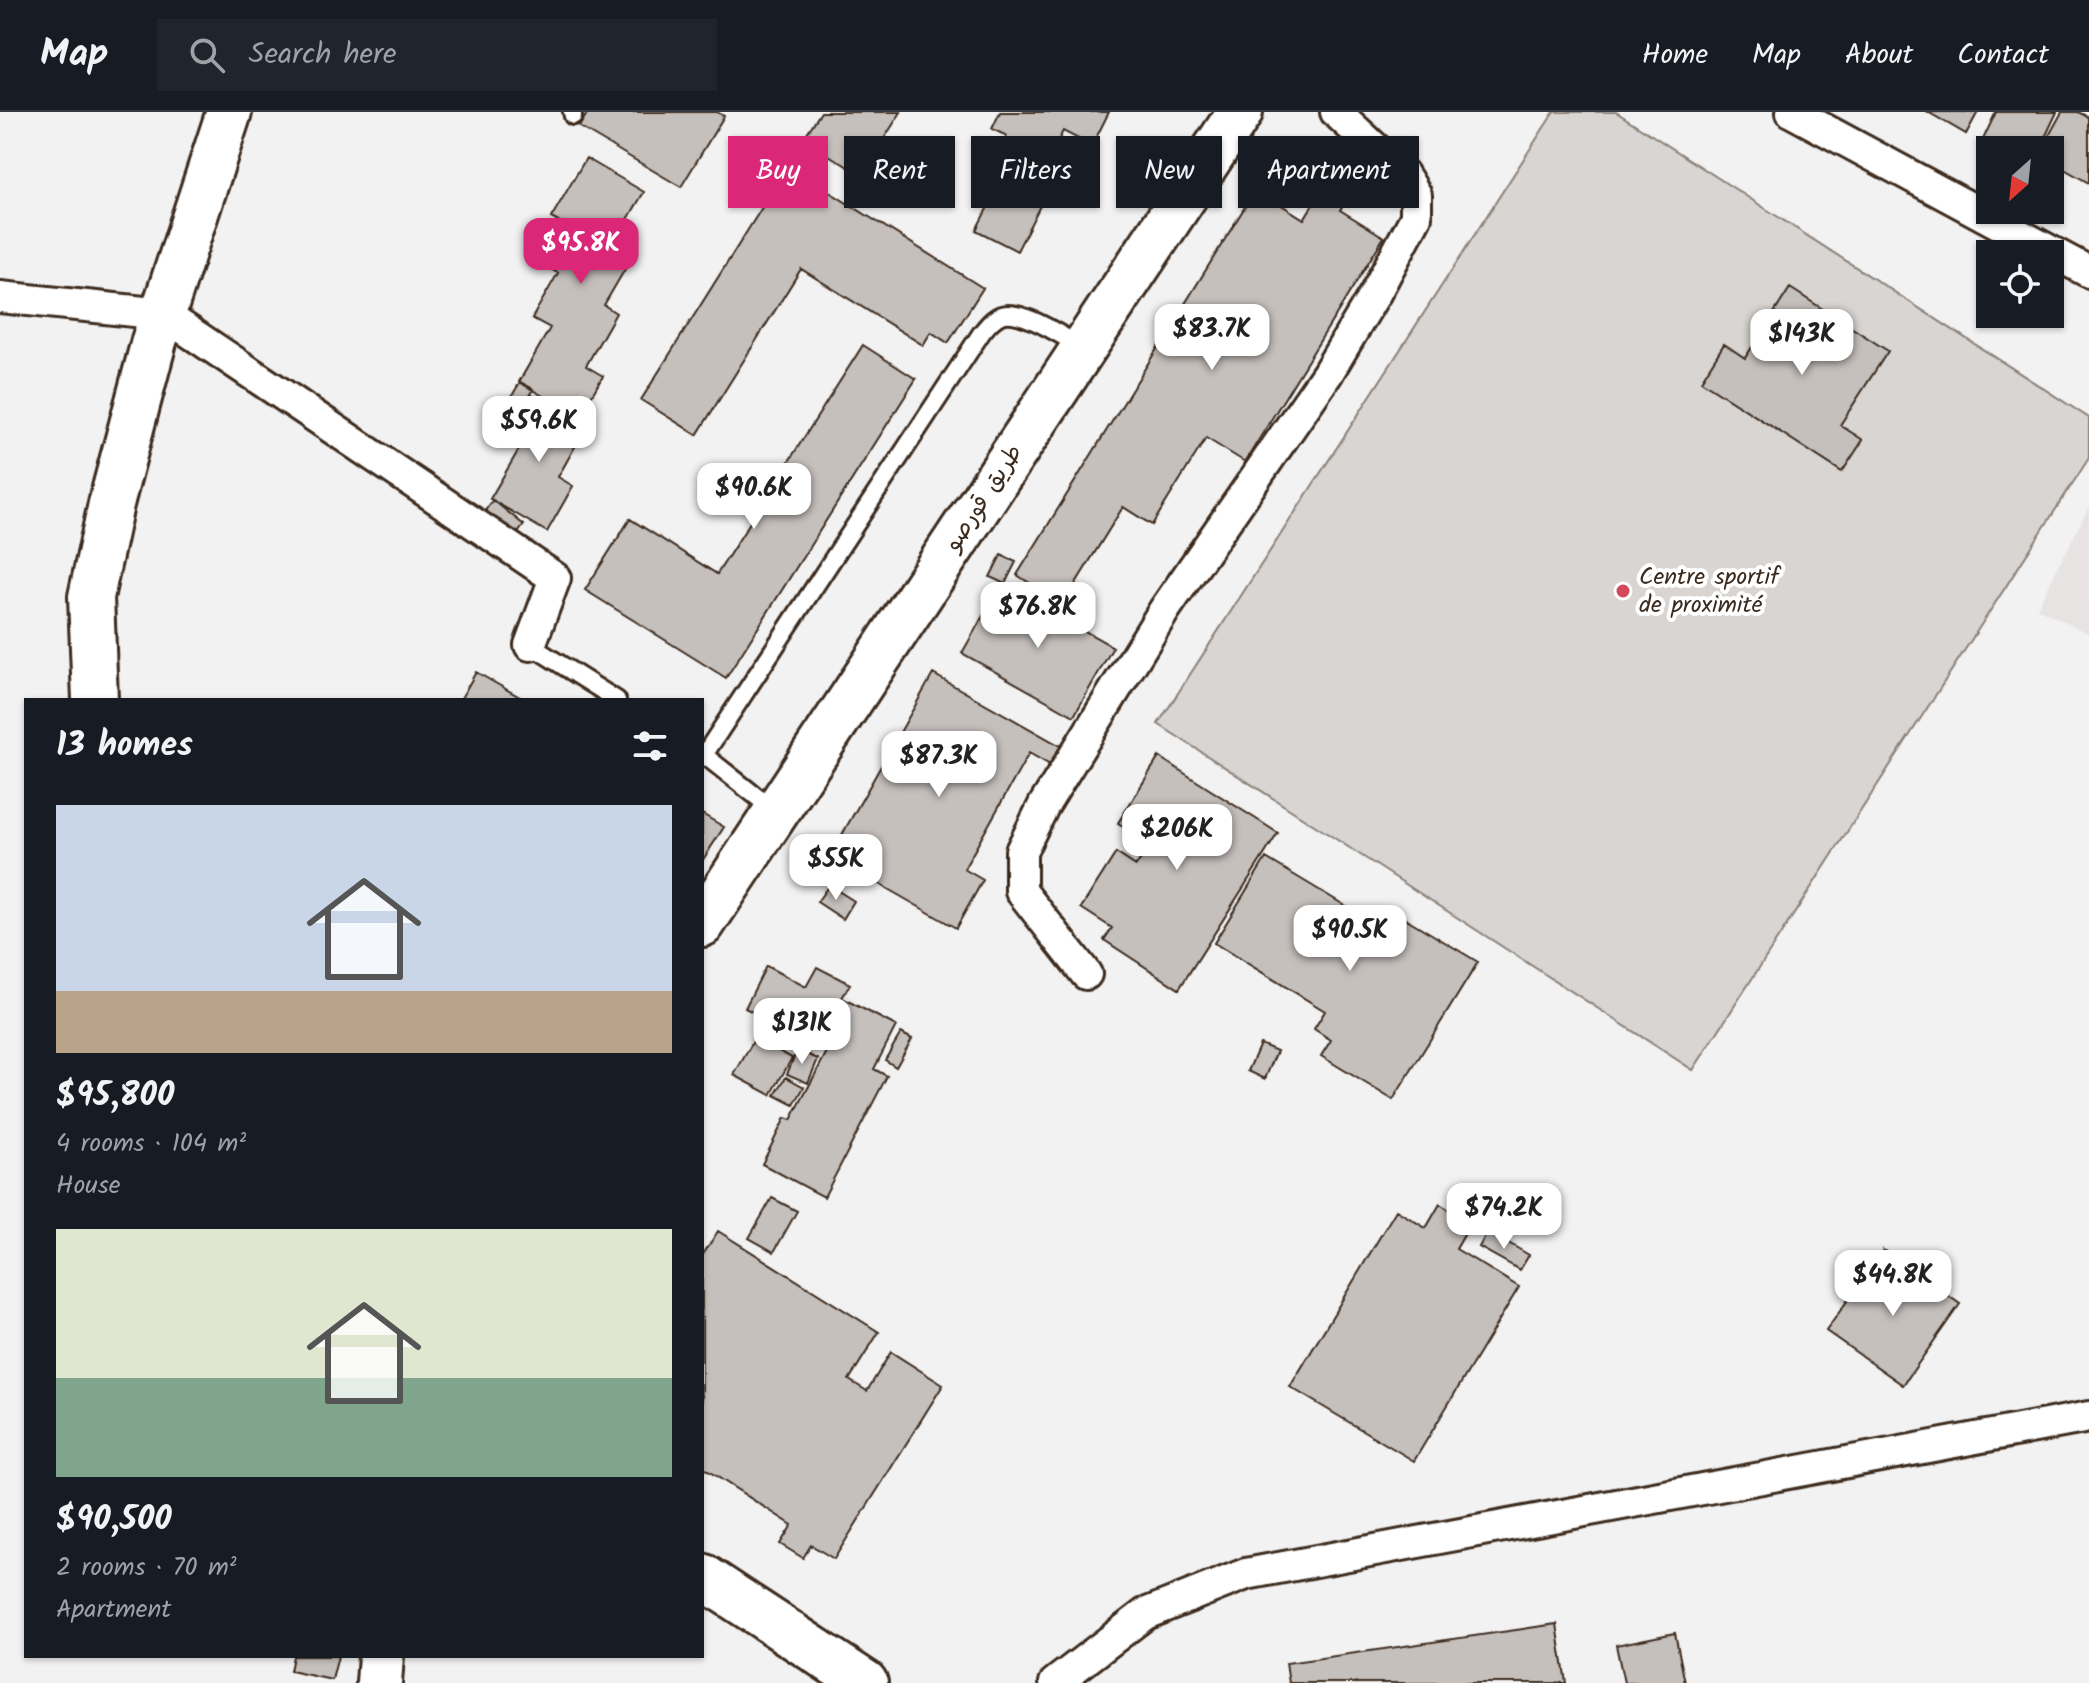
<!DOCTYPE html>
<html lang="en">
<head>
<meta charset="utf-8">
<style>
  body { margin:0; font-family:Kalam,"Playpen Sans Arabic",sans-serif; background:#20242c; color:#f1f3f6; height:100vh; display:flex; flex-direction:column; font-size:30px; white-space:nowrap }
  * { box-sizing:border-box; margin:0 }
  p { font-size:26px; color:#9ea1a6 }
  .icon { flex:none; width:44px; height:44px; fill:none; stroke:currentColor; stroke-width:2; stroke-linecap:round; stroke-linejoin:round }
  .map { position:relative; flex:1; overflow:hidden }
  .panel { position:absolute; left:24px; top:586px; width:680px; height:960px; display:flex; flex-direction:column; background:#171b24; border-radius:0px; box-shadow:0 2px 6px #0004 }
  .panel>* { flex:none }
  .top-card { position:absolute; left:728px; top:24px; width:760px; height:72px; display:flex; gap:16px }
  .needle { width:52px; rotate:207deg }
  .buttons { position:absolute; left:1976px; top:24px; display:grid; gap:16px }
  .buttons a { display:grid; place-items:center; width:88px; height:88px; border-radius:0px; background:#171b24; box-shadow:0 2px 6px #0004; font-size:40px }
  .price { position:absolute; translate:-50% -68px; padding:0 18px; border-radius:16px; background:#fff; color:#222; font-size:26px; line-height:52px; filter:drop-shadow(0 2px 4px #0008) }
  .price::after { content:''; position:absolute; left:50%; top:48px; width:24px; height:18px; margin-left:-12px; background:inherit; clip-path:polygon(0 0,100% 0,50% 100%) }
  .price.selected { background:#db2777; color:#fff }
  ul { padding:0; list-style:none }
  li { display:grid; align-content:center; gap:16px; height:424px; padding:0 32px }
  li span { display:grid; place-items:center; height:248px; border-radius:0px; color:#555 }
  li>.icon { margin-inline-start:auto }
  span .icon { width:144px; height:144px; fill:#fffc; stroke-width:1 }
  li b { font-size:34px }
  h2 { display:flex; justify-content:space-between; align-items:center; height:96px; padding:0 32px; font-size:34px }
  .pill { padding:0 28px; border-radius:0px; background:#171b24; box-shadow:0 2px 6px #0004; font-size:28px; line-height:72px }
  .pill.selected { background:#db2777; color:#fff }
  header { display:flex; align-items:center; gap:48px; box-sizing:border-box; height:112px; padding:0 40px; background:#171b24; border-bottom:2px solid #363941 }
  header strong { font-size:38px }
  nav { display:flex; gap:44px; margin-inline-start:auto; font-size:28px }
  .search { width:560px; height:72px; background:#20242c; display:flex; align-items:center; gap:20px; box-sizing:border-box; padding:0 28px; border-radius:0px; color:#9ea1a6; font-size:30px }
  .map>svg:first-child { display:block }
</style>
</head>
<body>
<header>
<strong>Map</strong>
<div class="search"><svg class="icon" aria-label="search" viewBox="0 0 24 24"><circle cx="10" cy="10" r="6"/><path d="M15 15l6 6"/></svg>Search here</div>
<nav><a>Home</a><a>Map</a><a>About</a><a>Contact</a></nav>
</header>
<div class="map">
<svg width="2089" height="1571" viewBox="0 0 2089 1571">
  <rect width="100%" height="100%" fill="#f3f2f2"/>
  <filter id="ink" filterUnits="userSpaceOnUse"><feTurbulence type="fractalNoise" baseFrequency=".0125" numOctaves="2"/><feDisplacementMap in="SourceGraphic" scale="16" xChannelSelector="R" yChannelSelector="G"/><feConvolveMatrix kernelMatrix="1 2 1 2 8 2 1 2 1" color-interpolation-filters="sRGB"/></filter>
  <g filter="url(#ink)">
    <path fill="#e6e3e2" d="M2089,395v127l-52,-26z"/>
    <path fill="#d8d5d2" stroke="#8a8078" stroke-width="2" d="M1554,0h62l473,306v40l-396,612 -535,-346z"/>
    <path fill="#c6c0bd" stroke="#3b2a1e" stroke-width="2" d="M588,0h129l7,4 -43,71 -102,-60z
      M821,0h80l-40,63 -58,-36z
      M1000,0h109l-17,34 -29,-15 -29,57 12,6 -29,57 -41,-21 30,-58 -14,-7 15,-29 -15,-7z
      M1928,0h50l-12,22z
      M1996,0h61l-18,38h-49v4l-11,-6z
      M2062,0h16l10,5 1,-1v67l-39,-22v-11h-9z
      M586,46l58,34 -33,56 20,11 -27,46 12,8 -30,53 17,10 -24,41 -60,-35 31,-54 -18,-10 26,-45 -11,-6 23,-39 -19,-10z
      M788,54l195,122 -35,55 -17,-11 -8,13 -122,-76 -104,166 -56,-35z
      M1323,76l23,14 -6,8 44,27 -139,225 -39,-24 -54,87 -29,-18 -60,97 -46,-29 239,-386 48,30z
      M1790,176l98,63 -48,74 23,15 -21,32 -141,-91 23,-37 21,14z
      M863,233l53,34 -190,299 -141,-88 45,-71 87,55z
      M520,270l13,7 -11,19 -13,-7z
      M530,282l56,33 -28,50 15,9 -26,46 -57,-33 35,-60 -16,-9z
      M493,388l31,25 -9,12 -31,-25z
      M1001,443l15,7 -11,22 -15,-7z
      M1001,472l112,63 -39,69 -112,-63z
      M476,560l49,28h-65z
      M933,562l136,77 -10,19 -30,-17 -65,116 19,11 -27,48 -126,-72z
      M1159,645l119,76 -99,156 -75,-49 8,-12 -31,-20 35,-55 20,13 15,-23 -33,-20z
      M702,702l22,13 -22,34z
      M1266,746l113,68 11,-17 88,53 -85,138 -72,-44 10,-16 -17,-11 11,-18 -111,-68z
      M829,773l25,16 -11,18 -26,-17z
      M766,854l40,21 11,-20 33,17 -8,14 54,28 -22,43 13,7 -63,121 -62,-33 23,-46 6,2 37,-70 -83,-42z
      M901,921l11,6 -16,28 -11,-7z
      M755,926l37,20 -21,37 -37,-20z
      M1260,932l17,7 -12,28 -17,-8z
      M797,938l21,9 -10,24 -21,-9z
      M786,965l18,10 -10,18 -19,-10z
      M772,1086l25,13 -23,41 -25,-14z
      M1440,1092l31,19 -15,26 63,38 -105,174 -124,-74 106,-177 30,18z
      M718,1119l161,101 -30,48 18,11 24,-39 52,33 -109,174 -23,-14 -8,13 -23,-14 12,-19 -90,-58v-211z
      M1488,1119l41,24 -9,15 -41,-23z
      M1883,1138l77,54 -57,81 -77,-54z
      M1557,1512l9,59h-277l-3,-20z
      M1675,1521l10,50h-61l-8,-38z
      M293,1544h45l-6,24 -42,-9z"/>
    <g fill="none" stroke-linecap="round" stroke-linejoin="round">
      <g stroke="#3b2a1e" stroke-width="22">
        <path id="lane" d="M572,0l1,4
          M530,533l87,55
          M776,700l-72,-57 278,-423c5,-6 11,-14 19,-17 20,-7 62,22 81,32"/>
      </g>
      <g stroke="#3b2a1e" stroke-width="36">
        <path id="street" d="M1792,0l297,160
          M0,185l163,17 392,264 -25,67
          M1086,862l-65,-83v-40l23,-46 121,-196 162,-235 49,-82 40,-75v-22l-13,-21 -67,-62
          M1055,1571l90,-69 101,-40 843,-157"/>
      </g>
      <g stroke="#3b2a1e" stroke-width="50">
        <path id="secondary" d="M95,588l-4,-103 20,-93 43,-163 75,-229
          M702,812l538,-812
          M702,1464l163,107
          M379,1571l2,-27"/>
      </g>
      <use href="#lane" stroke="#fff" stroke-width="16"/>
      <use href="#street" stroke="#fff" stroke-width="30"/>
      <use href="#secondary" stroke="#fff" stroke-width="44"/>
    </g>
  </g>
  <circle fill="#d1495b" stroke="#fff" stroke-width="3" cx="1623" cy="479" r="8"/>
  <g text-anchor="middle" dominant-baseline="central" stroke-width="8" stroke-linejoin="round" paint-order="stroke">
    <g font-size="24" fill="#3b2a1e" stroke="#fff">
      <text transform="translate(984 386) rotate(-57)">طريق قورصو</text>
    </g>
    <g font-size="24" fill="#3b2a1e" stroke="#fff" text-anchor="start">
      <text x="1639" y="465">Centre sportif<tspan x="1639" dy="28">de proximité</tspan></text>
    </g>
  </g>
</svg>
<div class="buttons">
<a><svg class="needle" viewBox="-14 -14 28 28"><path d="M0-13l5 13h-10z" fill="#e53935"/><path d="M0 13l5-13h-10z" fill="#9ea1a6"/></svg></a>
<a><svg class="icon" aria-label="locate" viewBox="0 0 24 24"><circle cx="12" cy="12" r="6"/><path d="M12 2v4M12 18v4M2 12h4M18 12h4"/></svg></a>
</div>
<b class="price selected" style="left:581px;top:174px">$95.8K</b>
<b class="price" style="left:1212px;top:260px">$83.7K</b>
<b class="price" style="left:1802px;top:265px">$143K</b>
<b class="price" style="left:539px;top:352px">$59.6K</b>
<b class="price" style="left:754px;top:419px">$90.6K</b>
<b class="price" style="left:1038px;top:538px">$76.8K</b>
<b class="price" style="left:939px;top:687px">$87.3K</b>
<b class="price" style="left:1177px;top:760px">$206K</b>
<b class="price" style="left:836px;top:790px">$55K</b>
<b class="price" style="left:1350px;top:861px">$90.5K</b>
<b class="price" style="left:802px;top:954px">$131K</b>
<b class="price" style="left:1504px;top:1139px">$74.2K</b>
<b class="price" style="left:1893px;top:1206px">$44.8K</b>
<div class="top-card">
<a class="pill selected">Buy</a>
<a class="pill">Rent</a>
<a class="pill">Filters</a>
<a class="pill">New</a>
<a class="pill">Apartment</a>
</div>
<section class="panel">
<h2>13 homes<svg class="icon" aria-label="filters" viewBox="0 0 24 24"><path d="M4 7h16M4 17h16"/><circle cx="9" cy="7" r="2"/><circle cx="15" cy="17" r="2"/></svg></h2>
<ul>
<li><span style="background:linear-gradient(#c9d6e8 75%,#b9a48a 0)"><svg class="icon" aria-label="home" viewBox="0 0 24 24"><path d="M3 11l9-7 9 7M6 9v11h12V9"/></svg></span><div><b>$95,800</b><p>4 rooms · 104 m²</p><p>House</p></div></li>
<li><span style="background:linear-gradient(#dfe7d0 60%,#7fa58c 0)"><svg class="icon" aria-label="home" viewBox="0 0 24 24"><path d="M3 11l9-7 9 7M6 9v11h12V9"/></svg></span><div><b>$90,500</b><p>2 rooms · 70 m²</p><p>Apartment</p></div></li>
</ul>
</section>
</div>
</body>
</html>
